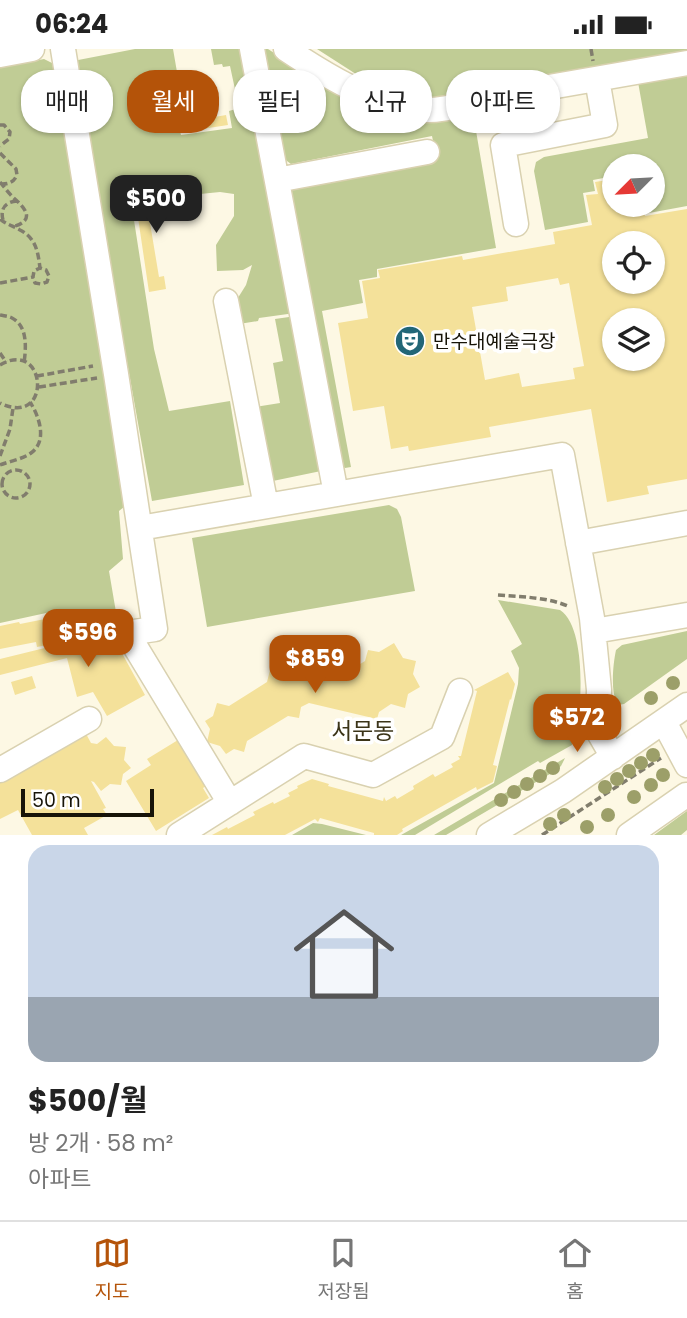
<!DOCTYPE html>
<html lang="ko">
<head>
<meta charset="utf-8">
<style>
  body { margin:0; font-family:Poppins,"Noto Sans KR",sans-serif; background:#f2f2f2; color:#222; height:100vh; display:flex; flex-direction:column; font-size:26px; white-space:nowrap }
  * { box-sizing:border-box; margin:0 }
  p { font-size:23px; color:#767676 }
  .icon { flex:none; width:38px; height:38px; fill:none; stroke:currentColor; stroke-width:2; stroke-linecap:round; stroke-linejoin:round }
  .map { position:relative; height:786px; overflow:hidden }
  .panel { display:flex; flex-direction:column; background:#fff; flex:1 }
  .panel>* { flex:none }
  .hud { position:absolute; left:21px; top:21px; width:646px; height:63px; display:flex; gap:14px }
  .needle { width:46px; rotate:246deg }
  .tools { position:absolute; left:602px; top:105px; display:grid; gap:14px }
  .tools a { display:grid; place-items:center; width:63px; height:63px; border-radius:50%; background:#fff; box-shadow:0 2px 5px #0004; font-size:35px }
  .scale { position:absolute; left:21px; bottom:18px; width:133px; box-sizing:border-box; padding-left:7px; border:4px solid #171408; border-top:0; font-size:19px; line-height:24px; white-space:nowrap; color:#171408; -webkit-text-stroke:5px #fff; paint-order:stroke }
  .price { position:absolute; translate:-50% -60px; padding:0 16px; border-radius:14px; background:#b45309; color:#fff; font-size:23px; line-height:46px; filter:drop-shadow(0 2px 4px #0008) }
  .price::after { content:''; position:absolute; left:50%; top:42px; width:21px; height:16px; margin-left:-10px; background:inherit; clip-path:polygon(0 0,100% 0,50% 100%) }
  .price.selected { background:#222; color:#fff }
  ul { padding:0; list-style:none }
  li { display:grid; align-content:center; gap:14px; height:371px; padding:0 28px }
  li span { display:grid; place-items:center; height:217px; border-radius:21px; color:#555 }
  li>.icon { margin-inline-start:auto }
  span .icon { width:126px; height:126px; fill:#fffc; stroke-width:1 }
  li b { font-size:30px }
  .tag { padding:0 24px; border-radius:28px; background:#fff; box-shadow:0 2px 5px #0004; font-size:24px; line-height:63px }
  .tag.selected { background:#b45309; color:#fff }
  .status { display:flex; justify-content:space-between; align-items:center; height:49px; padding:0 35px; background:#fff; direction:ltr }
  .status svg { height:19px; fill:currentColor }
  .dock { display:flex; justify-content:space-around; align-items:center; height:98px; border-top:2px solid #e0e0e0; background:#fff; font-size:19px; color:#767676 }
  .dock a { display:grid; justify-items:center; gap:4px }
  .dock .selected { color:#b45309 }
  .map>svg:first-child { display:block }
</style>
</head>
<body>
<div class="status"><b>06:24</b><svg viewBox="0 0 49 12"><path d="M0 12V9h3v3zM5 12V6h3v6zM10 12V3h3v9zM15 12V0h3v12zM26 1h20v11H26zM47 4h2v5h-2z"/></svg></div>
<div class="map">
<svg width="687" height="786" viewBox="0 0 687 786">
  <rect width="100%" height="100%" fill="#fdf8e4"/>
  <path fill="#c0cc95" d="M135,0h38l4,23 -8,2 1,5 -8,2 7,40 8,-2 4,16 51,-7 -3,-17 10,-3 -9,-42 -7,1 -1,-3 -8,1 -3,-16h33l51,264 -36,5 -1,3 -19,3 -3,-23 10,-16 6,-20 -9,5 -26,1 -1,-26 18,-29v-22l-14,-2 -89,9 23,148 15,62 61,-10 14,84 -92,16 -79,-440z
    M260,0h8l38,25 55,29 177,-3 4,13 -67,12 21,123 -119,21v8l-18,3 4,23 -41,8 29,156 -6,1 -6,-4 -52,-274 40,-10 110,-20 -5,-24 -141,28 -8,-6z
    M317,0h370v7l-265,45 -35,-10 -28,-15z
    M44,10l12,6 74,437 -11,9 4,48 -14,12 9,53 -6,4 -46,11 -6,-29 -60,13v-555z
    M687,24v133l-38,7 -2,-8h6v-39h-39v10l-21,4 2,11 -12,2 5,29 -43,8 -11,-59 2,-9 8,-5 104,-19 -10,-56z
    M296,267l25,155 -53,11 -13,-75 25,-4 -7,-40 10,-2 -8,-42z
    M389,456l8,4 4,8 14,74 -208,36 -15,-89z
    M498,551l62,10c23,15 22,77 19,102 -1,11 -4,22 -7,33l-32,18 -2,-2 -123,74h-14l93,-52 24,-99 1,-16 -8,-17 11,-7z
    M687,582v28l-63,45 -6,1c-8,-12 -5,-41 -2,-55l6,-5z
    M565,709l-4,8 -6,5 -109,64h-12z
    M687,762v19l-6,5h-27z
    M313,774l9,1 44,11h-74z"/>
  <path fill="#f4e19a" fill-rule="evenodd" d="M226,66l2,10 -39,6 -2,-9z
    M614,130v26h29l2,11 42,-7v270l-40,7 2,8 -42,8 -16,-93 -102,18 2,10 -82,14 -1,-5 -17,3 -7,-43 -31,5 -15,-88 30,-5 -6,-37 18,-3 -2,-8 84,-14 1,4 92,-16 -2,-12 39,-7 -6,-30 12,-1 -3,-12zM614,194h39v39h-39zM558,229l2,7 9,-2 15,83 -11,2 2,11 -53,8 -3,-14 -34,7 -13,-73 36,-6 -2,-14zM614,271h39v39h-39z
    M190,150l1,14 -42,4 10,60 5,-1 2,13 -17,3 -13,-88z
    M60,567l4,20 -18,4 1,5 -10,2 -1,-5 -36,7v-23l19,-4 1,2z
    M114,582l4,15 27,49 -38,21 -14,-24 -16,5 -10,-39 -67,17v-16z
    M394,594l9,15 13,3 -3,13 7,13 -12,7 -3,14 -14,-4 -12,8 -2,7 -68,-16 -8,4 -2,11 -11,-2 -41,25 -3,11 -10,-3 -8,5 -6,-8 -13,-4 3,-13 -5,-8 8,-5 4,-13 12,3 38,-24 3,-12 13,3 24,-15 45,11 13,-8 3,-11 11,2z
    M508,623l7,12 -4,16 -1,-1 -17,66 4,1 -4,16 -16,8 -1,-3 -74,42 1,2 -6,4h-23v-2l-54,-15 -2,4 -3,-3 -30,16h-73l15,-8 1,2 27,-14 -2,-3 20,-10 1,2 16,-8 -2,-3 10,-5 -1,-2 15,-7 17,5 -1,2 55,15 1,-4 2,4 9,-5 2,3 17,-10 -1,-3 20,-12 2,3 18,-10 -2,-3 9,-5 -2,-3h3l16,-65 -3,-1z
    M32,627l4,12 -21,7 -4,-13z
    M85,683l6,11 6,1 9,-7 8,9 12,1 -2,13 7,8 -8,6 -2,11 -11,-1 -9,7 -7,-9 -3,-1 15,27 -3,1 4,6 -23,13 4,7h-56l-14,-25 -18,9v-40z
    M178,691l28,46 -3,2 6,10 -53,33 -30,-50 25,-16 -4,-6z"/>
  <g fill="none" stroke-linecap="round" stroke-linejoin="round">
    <g stroke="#d9d1b0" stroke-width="27">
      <path id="minor" d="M63,0l53,325 39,255 -28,4 103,170
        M252,0l84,445
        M286,0c39,26 81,52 129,60 24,5 59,-8 83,-13 63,-11 126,-22 189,-33
        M0,6l32,-6
        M277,131l150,-28
        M516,175l-13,-79 102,-20 -8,-46
        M226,252l40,205
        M140,479l422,-73 30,163 7,72 -1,41 15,26
        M578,494l109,-20
        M594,582l93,-16
        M664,673l23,43
        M0,721l89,-51
        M179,786l125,-79 69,19 69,-38 18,-46
        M489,786l74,-44 124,-86
        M629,786l57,-40"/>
    </g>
    <path stroke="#817d6d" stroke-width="3.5" stroke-dasharray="7 3.5" stroke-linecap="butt" d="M591,0l2,12
      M0,76h4l6,7 -1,7 -9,7
      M0,104l16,16 1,6c-3,7 -8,9 -15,9
      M0,133c5,6 10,13 16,18 10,9 18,20 -1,26
      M0,170c6,5 13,7 20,11 16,8 18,22 20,38l6,2 3,6 -2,6 -6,2 -6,-1 -2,-6
      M3,171c-3,-11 2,-18 14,-19
      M0,234l33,-6 1,-6 6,-3
      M0,266c4,1 8,1 12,3 16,8 14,30 12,45
      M0,304l6,9
      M0,316c47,-28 53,64 0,38
      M37,327l56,-10
      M39,338l58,-9
      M0,407l10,-27 3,-21
      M0,416c10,-4 23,-6 31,-12 17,-12 8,-37 -1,-51
      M2 435a14 14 0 1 1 28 0a14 14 0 1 1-28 0Z
      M498,546c25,2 50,2 72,12
      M542,786l119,-77"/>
    <use href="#minor" stroke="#fff" stroke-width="24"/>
  </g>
  <g fill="#9c9f69">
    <circle cx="673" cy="634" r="7"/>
    <circle cx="651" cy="649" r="7"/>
    <circle cx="653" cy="706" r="7"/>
    <circle cx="641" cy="714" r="7"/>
    <circle cx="553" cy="719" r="7"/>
    <circle cx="629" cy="722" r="7"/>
    <circle cx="663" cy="726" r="7"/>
    <circle cx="540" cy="727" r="7"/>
    <circle cx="617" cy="730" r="7"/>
    <circle cx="527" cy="735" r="7"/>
    <circle cx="651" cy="736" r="7"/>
    <circle cx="605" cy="738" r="7"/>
    <circle cx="514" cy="743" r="7"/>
    <circle cx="634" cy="748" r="7"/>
    <circle cx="501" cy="751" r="7"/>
    <circle cx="564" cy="766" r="7"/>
    <circle cx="608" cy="766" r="7"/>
    <circle cx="550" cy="775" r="7"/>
    <circle cx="587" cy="778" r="7"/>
  </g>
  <defs>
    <g id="theatre-disc" transform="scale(1.575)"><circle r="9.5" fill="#267" stroke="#fff"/><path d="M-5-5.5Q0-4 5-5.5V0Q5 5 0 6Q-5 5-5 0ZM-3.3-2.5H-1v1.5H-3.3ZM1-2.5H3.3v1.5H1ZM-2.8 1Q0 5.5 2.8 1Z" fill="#fff"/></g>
  </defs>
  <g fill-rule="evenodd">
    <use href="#theatre-disc" x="410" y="292"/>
  </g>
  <g text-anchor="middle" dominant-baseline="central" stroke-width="7" stroke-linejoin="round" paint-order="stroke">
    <g font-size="19" fill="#171408" stroke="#fff" text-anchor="start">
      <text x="433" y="292">만수대예술극장</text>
    </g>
    <g font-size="23" fill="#3b3418" stroke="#fff">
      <text x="363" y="682">서문동</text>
    </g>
  </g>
</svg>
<div class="tools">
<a><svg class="needle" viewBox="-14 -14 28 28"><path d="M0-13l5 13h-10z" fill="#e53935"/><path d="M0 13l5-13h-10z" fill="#767676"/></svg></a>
<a><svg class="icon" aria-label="locate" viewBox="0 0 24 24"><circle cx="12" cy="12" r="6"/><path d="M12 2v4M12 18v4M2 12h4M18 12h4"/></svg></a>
<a><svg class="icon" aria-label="layers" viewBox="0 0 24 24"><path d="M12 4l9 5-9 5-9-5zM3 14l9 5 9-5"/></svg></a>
</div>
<div class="scale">50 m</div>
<b class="price selected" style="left:156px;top:186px">$500</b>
<b class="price" style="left:88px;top:620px">$596</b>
<b class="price" style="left:315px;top:646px">$859</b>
<b class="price" style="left:577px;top:705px">$572</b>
<div class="hud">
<a class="tag">매매</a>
<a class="tag selected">월세</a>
<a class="tag">필터</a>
<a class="tag">신규</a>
<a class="tag">아파트</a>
</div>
</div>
<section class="panel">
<ul>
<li><span style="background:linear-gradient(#c9d6e8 70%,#9aa5b1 0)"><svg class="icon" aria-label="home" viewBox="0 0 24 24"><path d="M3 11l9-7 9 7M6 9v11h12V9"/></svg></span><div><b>$500/월</b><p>방 2개 · 58 m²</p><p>아파트</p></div></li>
</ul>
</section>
<nav class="dock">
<a class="selected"><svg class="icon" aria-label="map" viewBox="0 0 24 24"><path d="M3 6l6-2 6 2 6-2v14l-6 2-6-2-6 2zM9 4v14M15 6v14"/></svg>지도</a>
<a><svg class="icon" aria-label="saved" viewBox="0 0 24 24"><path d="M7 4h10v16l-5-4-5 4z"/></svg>저장됨</a>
<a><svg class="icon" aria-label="home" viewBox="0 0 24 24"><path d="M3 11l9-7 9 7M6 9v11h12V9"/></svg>홈</a>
</nav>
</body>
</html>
